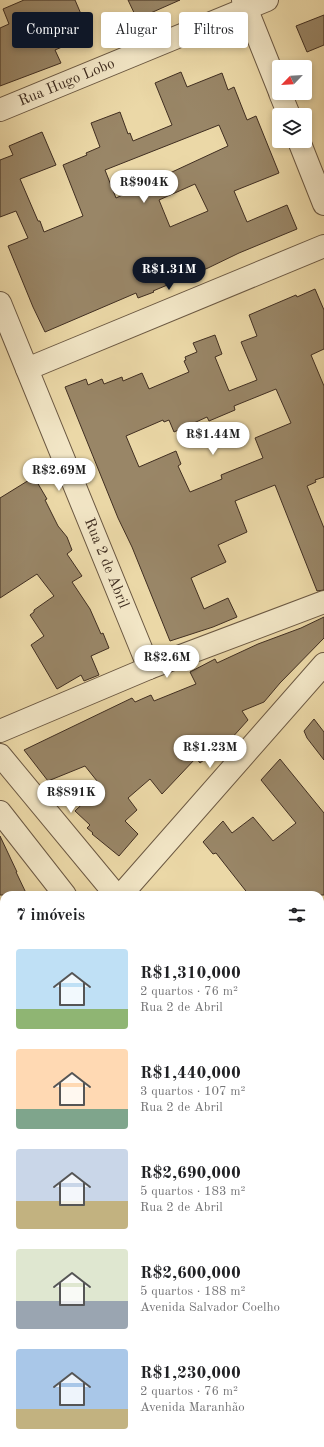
<!DOCTYPE html>
<html lang="pt">
<head>
<meta charset="utf-8">
<style>
  body { margin:0; font-family:"Old Standard TT",serif; background:#f6f6f6; color:#202124; height:100vh; display:flex; flex-direction:column; font-size:15px; white-space:nowrap }
  * { box-sizing:border-box; margin:0 }
  p { font-size:13px; color:#757577 }
  .icon { flex:none; width:22px; height:22px; fill:none; stroke:currentColor; stroke-width:2; stroke-linecap:round; stroke-linejoin:round }
  .map { position:relative; flex:1; overflow:hidden }
  .panel { position:absolute; left:0px; top:891px; width:324px; height:556px; display:flex; flex-direction:column; background:#fff; border-radius:12px 12px 0 0; box-shadow:0 2px 6px #0003 }
  .panel>* { flex:none }
  .guide { position:absolute; left:12px; top:12px; width:300px; height:36px; display:flex; gap:8px }
  .needle { width:26px; rotate:245deg }
  .tools { position:absolute; left:272px; top:60px; display:grid; gap:8px }
  .tools a { display:grid; place-items:center; width:40px; height:40px; border-radius:4px; background:#fff; box-shadow:0 2px 6px #0003; font-size:20px }
  .price { position:absolute; translate:-50% -34px; padding:0 9px; border-radius:14px; background:#fff; color:#222; font-size:13px; line-height:26px; filter:drop-shadow(0 1px 2px #0008) }
  .price::after { content:''; position:absolute; left:50%; top:24px; width:12px; height:9px; margin-left:-6px; background:inherit; clip-path:polygon(0 0,100% 0,50% 100%) }
  .price.current { background:#111827; color:#fff }
  ul { padding:0; list-style:none }
  li { display:flex; align-items:center; gap:12px; height:100px; padding:0 16px }
  li span { display:grid; place-items:center; flex:none; width:112px; height:80px; border-radius:4px; color:#555 }
  li>.icon { margin-inline-start:auto }
  span .icon { width:48px; height:48px; fill:#fffc; stroke-width:1 }
  li b { font-size:17px }
  h2 { display:flex; justify-content:space-between; align-items:center; height:48px; padding:0 16px; font-size:17px }
  .tag { padding:0 14px; border-radius:4px; background:#fff; box-shadow:0 2px 6px #0003; font-size:14px; line-height:36px }
  .tag.current { background:#111827; color:#fff }
  .map>svg:first-child { display:block }
</style>
</head>
<body>
<div class="map">
<svg width="324" height="1447" viewBox="0 0 324 1447">
  <rect width="100%" height="100%" fill="#ebd8a7"/>
  <filter id="stains"><feTurbulence type="fractalNoise" baseFrequency=".005" numOctaves="4"/><feColorMatrix values="0 0 0 0 .2 0 0 0 0 .09 0 0 0 0 .02 0 0 0 .5 -.17"/></filter>
  <radialGradient id="worn" r=".72"><stop offset=".6" stop-color="#630" stop-opacity="0"/><stop offset="1" stop-color="#630" stop-opacity=".3"/></radialGradient>
  <path fill="#998667" stroke="#402e21" fill-rule="evenodd" d="M24,0h51l15,35 -35,15 6,13 -61,23v-58l9,-4 -6,-15z
    M128,0h52l-43,19z
    M324,15v30l-17,7 -11,-26z
    M181,72l6,15 35,-14 6,17 6,-3 13,33 9,-4 23,57 -45,18 13,31 40,-17 10,24 -58,24 -31,15 -55,23 1,1 -16,6 -2,-5 -91,39 -12,-25 -25,-61 20,-8 -12,-27 -16,6v-57l13,-5 -4,-9 33,-14 14,33 -36,14 18,42h2l4,11 39,-16 -20,-51 24,-10 -1,-2 14,-6 -9,-24 29,-11 8,22 2,-1 3,8 39,-16 -17,-42zM219,125l9,21 -112,52 -11,-28zM195,184l13,27 -38,16 -11,-27z
    M315,289l9,21v39l-13,6 13,31v91l-9,3 1,2 -9,4 17,42v62l-7,1 -42,-106 -40,16 12,31 -29,13 8,17 -35,16 13,31 24,-11 9,19 -24,10 -43,14 -38,-94 -14,-29 -53,-131 21,-8 2,6 14,-6 2,5 18,-7 1,4 19,-8 7,16 40,-17 -5,-11 2,-1 -1,-3 12,-5 -4,-9 22,-8 7,19 -7,3 14,34 28,-11 -16,-38 16,-6 -8,-21 47,-20 1,2zM276,389l15,34 -36,15 8,20 -42,17 1,4 -32,13 -12,-26 3,-2 -5,-13 -37,16 -13,-31 37,-16 1,2 5,-2 5,12 33,-15 2,4 26,-11 -1,-4z
    M34,477l13,22 -2,1 13,26 9,11 5,13 -5,4 15,22 -10,6 18,27 11,25 2,-1 6,15 -18,8 8,19 -15,6 -3,-6 -24,14 -26,-44 13,-9 -14,-21 4,-3v-2l20,-14 -17,-22 -37,24v-100z
    M324,617v21l-44,45 -16,19 -22,9 6,9 -18,20 -30,23 -4,-5 -34,36 -12,-15 -22,19 9,12 -12,11 13,13 -19,22 -27,-22 1,-1 -6,-5 3,-3 -15,-14 26,-25 -16,-20 -37,15 -24,-31 108,-52 3,4 16,-7 3,6 42,-17 -6,-12 25,-13 2,4 41,-19 43,-16z
    M314,719l10,13v28l-17,-22 -3,-7z
    M280,759l44,54v82h-75l-33,-42 -3,1 -10,-12 20,-21 9,12 21,-16 20,24 23,-18 -35,-43z
    M0,836l17,36h-1l11,23h-27z"/>
  <g fill="none" stroke-linecap="round" stroke-linejoin="round">
    <g stroke="#6b5842" stroke-width="24">
      <g id="minor">
        <path d="M243,0l36,90"/>
        <path d="M280,93l9,22"/>
        <path id="s1" d="M0,110l267,-110"/>
        <path d="M299,141l25,63"/>
        <path id="s2" d="M0,303l149,365"/>
        <path d="M27,369l297,-123"/>
        <path d="M0,731l149,-63 175,-66"/>
        <path d="M0,755l116,140"/>
        <path d="M0,812l65,83"/>
        <path d="M121,895l203,-231"/>
        <path d="M320,998l4,-5"/>
        <path d="M0,1032l4,-4"/>
        <path d="M320,1149l4,5"/>
        <path d="M320,1203l4,5"/>
        <path d="M320,1327l4,-4"/>
        <path d="M0,1335l4,-4"/>
        <path d="M203,1447l3,-4"/>
      </g>
    </g>
    <use href="#minor" stroke="#f2e6c6" stroke-width="22"/>
  </g>
  <g text-anchor="middle" dominant-baseline="central" stroke-width="3" stroke-linejoin="round" paint-order="stroke">
    <g font-size="15" fill="#402e21" stroke="#f2e6c6">
      <text stroke="none"><textPath href="#s1" startOffset="72">Rua Hugo Lobo</textPath></text>
      <text stroke="none"><textPath href="#s2" startOffset="281">Rua 2 de Abril</textPath></text>
    </g>
  </g>
  <rect width="100%" height="100%" filter="url(#stains)"/>
  <rect width="100%" height="100%" fill="url(#worn)"/>
</svg>
<div class="tools">
<a><svg class="needle" viewBox="-14 -14 28 28"><path d="M0-13l5 13h-10z" fill="#e53935"/><path d="M0 13l5-13h-10z" fill="#757577"/></svg></a>
<a><svg class="icon" aria-label="layers" viewBox="0 0 24 24"><path d="M12 4l9 5-9 5-9-5zM3 14l9 5 9-5"/></svg></a>
</div>
<b class="price" style="left:144px;top:204px">R$904K</b>
<b class="price current" style="left:169px;top:291px">R$1.31M</b>
<b class="price" style="left:213px;top:456px">R$1.44M</b>
<b class="price" style="left:59px;top:492px">R$2.69M</b>
<b class="price" style="left:167px;top:679px">R$2.6M</b>
<b class="price" style="left:210px;top:769px">R$1.23M</b>
<b class="price" style="left:71px;top:814px">R$891K</b>
<div class="guide">
<a class="tag current">Comprar</a>
<a class="tag">Alugar</a>
<a class="tag">Filtros</a>
</div>
<section class="panel">
<h2>7 imóveis<svg class="icon" aria-label="filters" viewBox="0 0 24 24"><path d="M4 7h16M4 17h16"/><circle cx="9" cy="7" r="2"/><circle cx="15" cy="17" r="2"/></svg></h2>
<ul>
<li><span style="background:linear-gradient(#bfe0f5 75%,#8fb573 0)"><svg class="icon" aria-label="home" viewBox="0 0 24 24"><path d="M3 11l9-7 9 7M6 9v11h12V9"/></svg></span><div><b>R$1,310,000</b><p>2 quartos · 76 m²</p><p>Rua 2 de Abril</p></div></li>
<li><span style="background:linear-gradient(#ffd9b3 75%,#7fa58c 0)"><svg class="icon" aria-label="home" viewBox="0 0 24 24"><path d="M3 11l9-7 9 7M6 9v11h12V9"/></svg></span><div><b>R$1,440,000</b><p>3 quartos · 107 m²</p><p>Rua 2 de Abril</p></div></li>
<li><span style="background:linear-gradient(#c9d6e8 65%,#c2b280 0)"><svg class="icon" aria-label="home" viewBox="0 0 24 24"><path d="M3 11l9-7 9 7M6 9v11h12V9"/></svg></span><div><b>R$2,690,000</b><p>5 quartos · 183 m²</p><p>Rua 2 de Abril</p></div></li>
<li><span style="background:linear-gradient(#dfe7d0 65%,#9aa5b1 0)"><svg class="icon" aria-label="home" viewBox="0 0 24 24"><path d="M3 11l9-7 9 7M6 9v11h12V9"/></svg></span><div><b>R$2,600,000</b><p>5 quartos · 188 m²</p><p>Avenida Salvador Coelho</p></div></li>
<li><span style="background:linear-gradient(#a9c7e8 75%,#c2b280 0)"><svg class="icon" aria-label="home" viewBox="0 0 24 24"><path d="M3 11l9-7 9 7M6 9v11h12V9"/></svg></span><div><b>R$1,230,000</b><p>2 quartos · 76 m²</p><p>Avenida Maranhão</p></div></li>
</ul>
</section>
</div>
</body>
</html>
